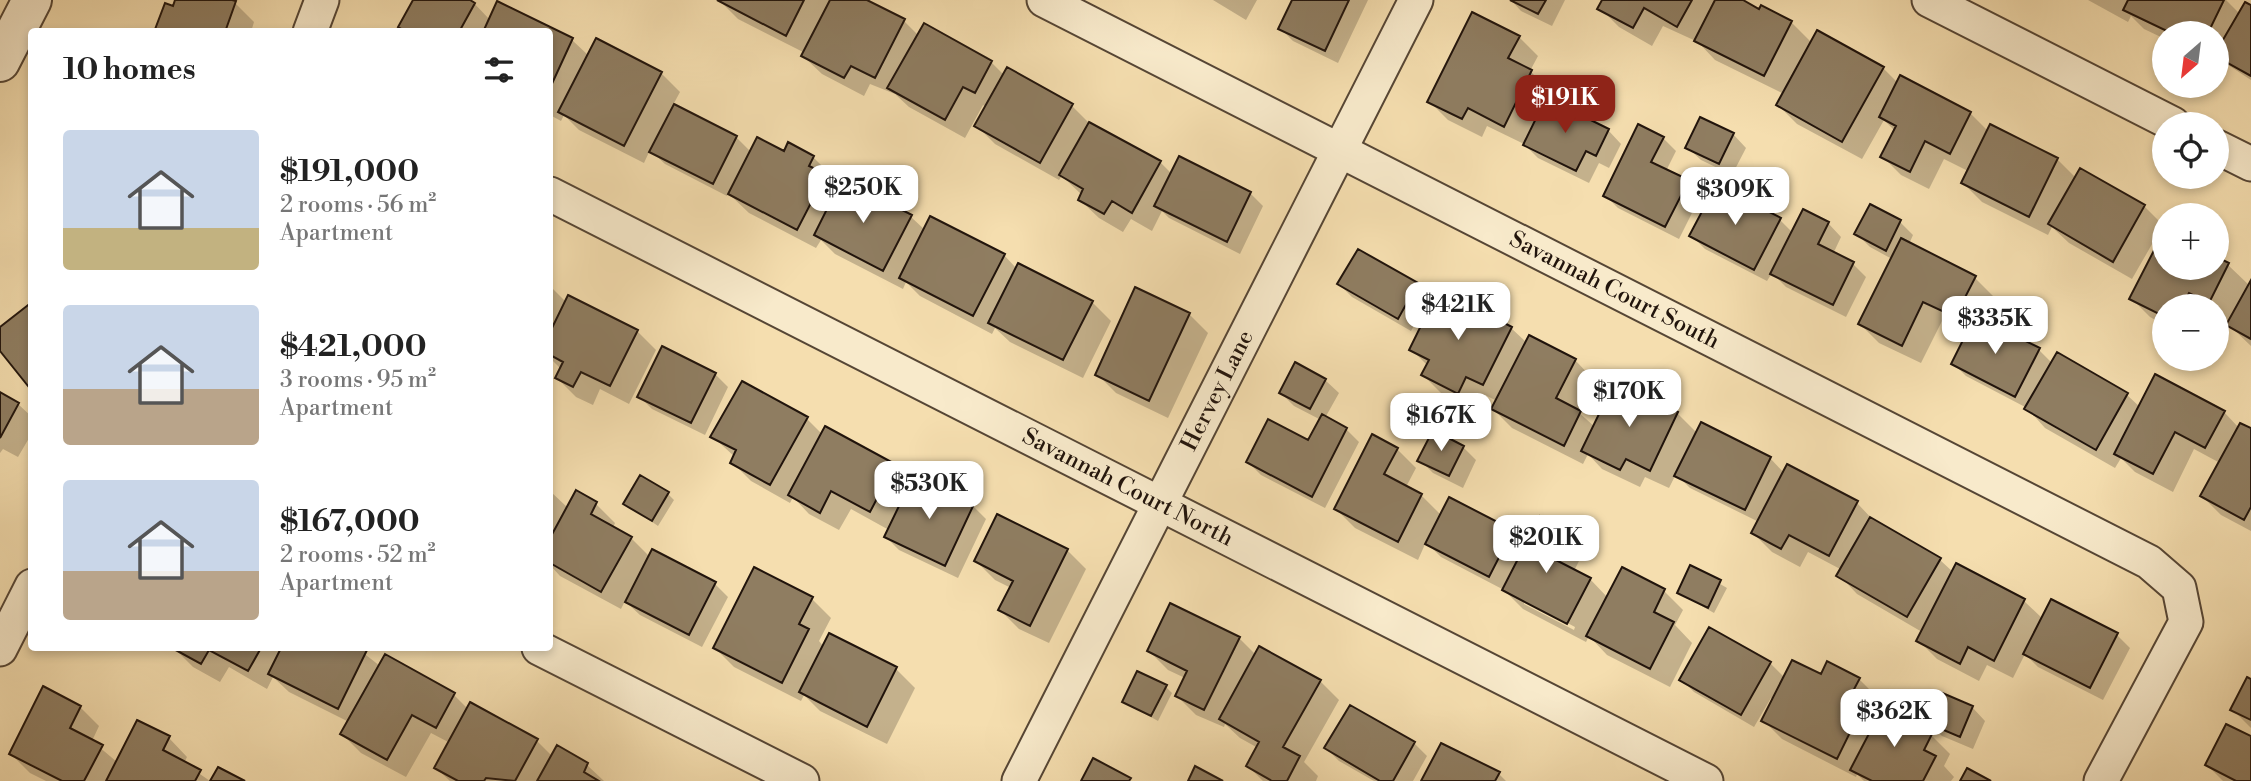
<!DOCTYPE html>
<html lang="en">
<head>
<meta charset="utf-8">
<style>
  body { margin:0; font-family:"Libre Bodoni",serif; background:#f2f2f2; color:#222; height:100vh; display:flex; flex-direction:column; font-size:26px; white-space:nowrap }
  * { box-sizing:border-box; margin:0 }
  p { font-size:23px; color:#767676 }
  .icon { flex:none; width:38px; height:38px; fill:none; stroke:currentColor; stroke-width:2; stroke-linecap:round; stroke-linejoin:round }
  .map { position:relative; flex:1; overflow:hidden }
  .drawer { position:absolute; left:28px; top:28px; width:525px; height:623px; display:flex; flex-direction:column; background:#fff; border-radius:7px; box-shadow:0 4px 10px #0003 }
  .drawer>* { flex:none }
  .needle { width:46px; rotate:208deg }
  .controls { position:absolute; left:2152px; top:21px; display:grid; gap:14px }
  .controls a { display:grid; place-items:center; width:77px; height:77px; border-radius:50%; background:#fff; box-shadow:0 4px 10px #0003; font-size:35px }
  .price { position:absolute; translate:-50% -60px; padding:0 16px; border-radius:14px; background:#fff; color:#222; font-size:23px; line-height:46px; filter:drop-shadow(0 2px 4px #0008) }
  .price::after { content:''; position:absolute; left:50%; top:42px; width:21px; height:16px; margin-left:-10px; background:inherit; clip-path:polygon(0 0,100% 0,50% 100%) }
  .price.current { background:#8f2418; color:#fff }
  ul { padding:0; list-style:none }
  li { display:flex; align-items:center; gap:21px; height:175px; padding:0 35px }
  li span { display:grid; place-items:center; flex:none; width:196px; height:140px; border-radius:7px; color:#555 }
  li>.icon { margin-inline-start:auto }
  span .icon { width:84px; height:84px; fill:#fffc; stroke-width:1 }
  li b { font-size:30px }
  h2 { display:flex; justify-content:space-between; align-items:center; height:84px; padding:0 35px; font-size:30px }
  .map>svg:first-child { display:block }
</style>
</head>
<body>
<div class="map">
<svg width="2251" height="781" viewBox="0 0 2251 781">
  <rect width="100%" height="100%" fill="#f5deaf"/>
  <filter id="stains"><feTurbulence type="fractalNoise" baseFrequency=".00286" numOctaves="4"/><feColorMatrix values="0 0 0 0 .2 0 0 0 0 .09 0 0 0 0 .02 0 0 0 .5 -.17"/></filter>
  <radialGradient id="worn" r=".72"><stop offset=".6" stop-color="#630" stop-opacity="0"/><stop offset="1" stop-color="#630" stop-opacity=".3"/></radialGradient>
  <path fill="#0003" fill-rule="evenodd" d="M177,0h50l8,3 19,19 -3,10h-95z
    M415,0h56l19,20 8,-16 74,36 17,16 72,17 19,19 -7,13 63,32 15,15 62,5 19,19 -2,4 9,10 4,-8 68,35 14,13 79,25 13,14 75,33 19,19 -28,57 -73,-36 -15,-14 -3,6 -72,-38 -14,-14 -3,7 -68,-35 -14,-14 -5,8 -67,-35 -21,-20 -1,3 -62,-32 -15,-14 -6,13 -65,-33 -15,-15 -3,6 -11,-6v-83h-144l-6,-6z
    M719,0h144l41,21 15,15 72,26 13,13 68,31 18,18 70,38 12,12 78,19 13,13 -23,48 -71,-36 -7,-7 -10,20 -21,-12 -8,13 -24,-14 -19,-18 2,-5 -20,-19 -3,4 -64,-36 -19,-19 10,-18 -3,-2 -18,33 -56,-31 -14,-13 -25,-10 -6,12 -42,-22 -19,-18 2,-3 -67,-34z
    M1213,0h44l-11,20z
    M1294,0h74l-30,63 -45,-22 -13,-13z
    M1511,0h54l-13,26 -31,-15z
    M1604,0h135l52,22 21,21 71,25 15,15 72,30 18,18 2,-5 67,33 19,19 68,28 19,19 -31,54 -63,-36 -17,-16 -4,8 -66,-33 -19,-19 5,-12 -24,-12 -15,30 -28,-14 -19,-19 13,-25 -11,-11 -22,39 -65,-35 -19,-19 6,-11 -69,-34 -17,-18 -35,-16 -11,20 -33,-19 -19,-19z
    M2088,0h138l14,14 11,-7v73l-29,-19 -2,4 -3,-1v-31h-52v6l-21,-10 -13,-13 -3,6z
    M1519,37l19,19 -8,15 20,20 -4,9 62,30 13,14 -12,24 -10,-5 -10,20 -51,-25 -14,-14 -37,-18 -5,11 -34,-17 -19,-19z
    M1733,134l13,14 -14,27 -31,-15 -14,-13z
    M1663,138l13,13 -10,20 22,11 13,13 -22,44 -61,-31 -13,-13z
    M1871,207l29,15 13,13 -4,9 66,34 19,19 -13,24 58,29 14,14 5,-9 69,40 13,12 84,5 15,16 12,3v100l-30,-16 -19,-19 18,-33 -26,-14 -21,43 -38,-20 -14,-14 -6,10 -70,-40 -18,-20 -61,-32 -13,-13 16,-31 -26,-13 -22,44 -42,-20 -19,-19 32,-65 -22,-12 -13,-13z
    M1779,219l14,14 35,-10 13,14 -8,17 20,10 13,13 -20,40 -60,-30 -14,-14 -5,8 -62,-32 -13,-13z
    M2217,243l6,6 -5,10 10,6 22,21 1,-2v62l-22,-21 1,-4 -13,-6v-9h-52v19l-15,-8 -19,-19 34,-30h52z
    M1339,284h78l13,13 -19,34 -59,-34z
    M550,286l16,16 71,29 19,19 -27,54 -29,-15 -7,16 -17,-8 -19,-19 4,-9 -11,-11z
    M1189,314l19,19 -40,85 -52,-25 -19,-19z
    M1511,328l16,15 48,17 18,19 -16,32 18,16 82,-14 20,20 73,25 14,15 73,30 18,19 65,38 13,12 71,29 19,18 74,16 13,13 -27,52 -65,-33 -13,-13 -12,24 -26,-13 -8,16 -42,-22 -19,-19 4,-8 -65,-38 -18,-19 3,-5 -34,-18 -8,15 -28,-15 -19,-19 6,-11 -69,-34 -14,-14 -7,14 -24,-11 -5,10 -38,-18 -14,-15 -5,10 -71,-36 -19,-19 4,-8 -12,-6 -8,17 -35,-18 -19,-19 5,-9 -17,-17z
    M663,348l52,26 13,13 -23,48 -53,-26 -13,-13z
    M1325,380l14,13 -14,25 21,11 13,13 -34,66 -64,-33 -13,-13 61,-20 12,-22 -27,-14 -13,-13z
    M0,394l18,10 14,13v16l-14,24 -15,-8 -3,4z
    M807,419l16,16 3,-6 68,37 18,17 3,-6 58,29 13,13 -28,59 -59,-28 -13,-13 3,-7 -38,-21 -12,21 -30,-16 -16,-17 -3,6 -39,-22 -19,-19 3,-5 -23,-21z
    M1463,447l13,13 -13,28 -30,-15 -13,-13z
    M1397,449l19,19 -10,19 15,8 21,21 8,-17 62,33 15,14 14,-27 24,13 19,19 -10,20 16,8 18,19 56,-7 19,19 -8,15 17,18 -22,44 -63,-32 -18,-19 -3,6 -63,-33 -19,-19 -63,-33 -15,-15 -8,18 -63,-32 -19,-19zM1524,600l51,27 -1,3 -50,-26z
    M550,491l18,17 9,-15 19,11 19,19 -2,5 18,10 19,19 65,27 13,13 -26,50 -62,-32 -15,-14 -4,8 -61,-33 -10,-11z
    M668,494l6,6 -16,26 -33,-23z
    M1067,550l19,19 -37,74 -30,-14 -19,-19 11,-22 -16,-8 -19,-19z
    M1691,567l36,21 -13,25 -35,-20z
    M812,599l19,19 -12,23 5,6 6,-12 66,34 19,19 -28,56 -67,-33 -16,-16 -3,6 -67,-34 -19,-19z
    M1239,638l17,17 64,26 19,19 -35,62 14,14 -2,5h-53l-15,-15 10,-18 -18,-10 -15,-14 -1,3 -28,-12 -19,-19 8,-18 -17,-8 -19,-19z
    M174,648h183l23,18 6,-10 68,39 14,14 69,32 16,16 5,-9 29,17 17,16h-154l-14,-13 14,-25 -19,-10 -25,44 -45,-24 -19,-19 7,-12 -60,-30 -16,-15 -6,12 -38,-22 -9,15 -27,-15z
    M1770,663l15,15 74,1 19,19 -5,11 7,7h32l38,38 -6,12 10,11 -3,4h-87l-7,-7 -1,3 -74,-38 -19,-19 10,-20 -2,-2 -17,29 -60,-35 -13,-13z
    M2251,681v47l-19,-19z
    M1166,687l6,6 -14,28 -34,-19z
    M80,707l19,19 -7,15 25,21 52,-24 18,19 -3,6 26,18h-164l-16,-8 -19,-19z
    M1972,707l13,14 -12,28 -31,-13 -13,-13z
    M2251,738v43h-28l-16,-16z
    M1414,743l13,13 -14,25h-39l-35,-20 -13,-13z
    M1499,774l7,7h-83z"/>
  <path fill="#8f7d61" stroke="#21140c" stroke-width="2" d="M175,0h57l4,1 -11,31h-71l11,-29 8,3z
    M413,0h57l5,3 -16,29h-52l-9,-5z
    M717,0h87l-18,36z
    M830,0h37l38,19 -30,59 -24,-12 -7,12 -43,-22z
    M1292,0h57l-24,51 -47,-22z
    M1510,0h36l-8,14z
    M1602,0h90l-15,27 -33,-19 -11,20 -36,-19z
    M1715,0h28l16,9 2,-4 31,16 -28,55 -70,-35z
    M2128,0h96l-16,33h-37l-48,-23z
    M497,1l76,37 -23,50v-56h-67z
    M2245,2l6,3v71l-34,-19v-7z
    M1472,12l48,24 -12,22 24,12 -28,57 -36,-19 -6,11 -35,-17z
    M924,23l68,38 -17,32 -12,-6 -18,33 -58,-32z
    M1817,30l67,37 -42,75 -66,-37z
    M596,38l66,34 -38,74 -66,-34z
    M1007,67l66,37 -33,59 -66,-37z
    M1900,75l71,37 -21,42 -25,-13 -15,31 -30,-15 16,-31 -17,-9z
    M1546,98l63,31 -13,27 -10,-5 -10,20 -53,-26z
    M674,104l63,32 -24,48 -64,-32z
    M1700,117l34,16 -15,31 -34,-16z
    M1089,122l72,39 -29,52 -20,-12 -8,13 -26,-14 5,-11 -24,-14z
    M1638,124l26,13 -13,25 38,18 -24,47 -62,-31z
    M1990,124l68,34 -29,59 -68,-34z
    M757,137l27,14 4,-9 26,14 -5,10 17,8 -29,56 -69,-36z
    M1179,156l72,36 -24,50 -73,-36z
    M2080,168l65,37 -32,57 -65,-38z
    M842,179l70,36 -29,56 -69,-36z
    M1716,185l65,33 -27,52 -65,-34z
    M1870,204l31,16 -15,31 -32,-17z
    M1803,209l26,13 -11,22 36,18 -21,43 -63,-31z
    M930,216l75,38 -32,62 -74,-38z
    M2165,229v39h52v-11l12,6 -20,40 -20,-10 -7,13h-17v11l-36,-18z
    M1901,238l75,38 -21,41 -32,-15 -21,44 -44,-22z
    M1358,249l60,34 -20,36 -61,-35z
    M1018,263l75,38 -30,59 -75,-37z
    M2251,280v59l-25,-14z
    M1135,287l55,26 -41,88 -54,-26z
    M1439,289l73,38 -29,58 -17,-8 -8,17 -37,-19 8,-15 -20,-10z
    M568,295l70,35 -28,56 -29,-14 -8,15 -18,-9 8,-16 -13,-7v-23z
    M32,302v89l-32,-40v-24z
    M1975,316l65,32 -25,49 -64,-33z
    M1529,335l47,24 -20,39 25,13 -17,35 -73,-37z
    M662,346l54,27 -25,50 -54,-26z
    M2057,352l71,41 -32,57 -72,-41z
    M1295,362l31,17 -16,30 -31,-16z
    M2155,374l70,37 -20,37 -30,-16 -22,42 -39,-20z
    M742,381l66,36 -38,68 -40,-22 6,-13 -26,-13z
    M1615,381l63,31 -28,59 -24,-12 -6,11 -39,-19z
    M0,392l19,11 -19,35z
    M1322,414l25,14 -35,69 -66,-35 22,-43 40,21z
    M1701,422l70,35 -26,53 -71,-34z
    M2240,423l11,5v79l-7,13 -44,-24z
    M825,426l70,38 -25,48 -39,-21 -11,22 -32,-18z
    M1433,430l31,16 -15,30 -32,-15z
    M1372,434l26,14 -14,26 38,20 -24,48 -64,-33z
    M1787,464l71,37 -29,55 -40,-21 -8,14 -30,-16z
    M640,475l29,17 -17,29 -29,-17z
    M914,475l60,29 -29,62 -61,-29z
    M576,490l21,12 -6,12 41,23 -31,55 -51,-29v-25z
    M1449,497l64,33 -24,47 -64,-33z
    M997,514l71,35 -38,77 -32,-16 15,-29 -39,-20z
    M1540,516l26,14 -14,28 39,20 -24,46 -65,-34z
    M1870,517l71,41 -34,59 -71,-41z
    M652,549l64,33 -27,53 -64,-33z
    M1956,563l69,36 -31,62 -26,-14 -8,17 -44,-23z
    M1690,565l31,15 -13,28 -31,-15z
    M754,567l59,30 -14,27 10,5 -27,54 -69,-35z
    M1622,567l43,22 -11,23 20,10 -24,47 -64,-33z
    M2051,599l67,34 -28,55 -67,-34z
    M1170,603l70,34 -36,73 -29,-14 12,-25 -40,-20z
    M1709,627l62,35 -30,53 -62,-35z
    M829,633l68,34 -30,60 -68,-35z
    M1259,646l62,34 -38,67 17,9 -13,25h-15l-26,-15 13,-24 -40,-23z
    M172,648h89l-13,23 -39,-21 -8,14z
    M281,648h80l6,2 -29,59 -70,-35z
    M385,654l70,39 -19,35 -24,-13 -25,45 -47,-26z
    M1792,660l29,14 6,-13 33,17 -8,15 14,7 -29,59 -76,-38z
    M1137,671l30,14 -16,31 -29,-14z
    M2247,677l4,2v41l-21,-10z
    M43,686l38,20 -11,22 33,17 -19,36h-22l-53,-27z
    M1940,692l33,14 -13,31 -33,-14z
    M1886,701l27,14 -4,7 23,12 -8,16 12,6 -13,25h-51l-22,-11z
    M470,702l68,37 -23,42 -29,-3 -2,3h-26l-24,-13z
    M1350,705l65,37 -22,39h-13l-56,-33z
    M137,720l33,16 -7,14 38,20 -6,11h-89z
    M2226,724l25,12v45h-15l-31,-16z
    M1441,743l59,29 -5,9h-74z
    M557,745l31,18 -4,9 15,9h-62z
    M1093,758l38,20 -2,3h-48z
    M1195,766l28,15h-35z
    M218,767l27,14h-35z
    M1967,768l24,13h-31z"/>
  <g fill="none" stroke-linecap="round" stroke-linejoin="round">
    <g stroke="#564635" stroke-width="37">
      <g id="minor">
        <path id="s1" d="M1044,0l1105,562 30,26 7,34 -85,159"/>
        <path d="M1929,0l244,124"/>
        <path d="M310,32l12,-32"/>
        <path d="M2217,147l34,17"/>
        <path id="s2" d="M550,194l1156,587"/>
        <path d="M539,648l263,133"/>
        <path d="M0,649l32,-63"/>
        <path id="s3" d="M1019,781l397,-781"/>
      </g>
    </g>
    <g stroke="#564635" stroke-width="42">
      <path id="tertiary" d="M0,62l32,-62"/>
    </g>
    <use href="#minor" stroke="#f8eacb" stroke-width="33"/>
    <use href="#tertiary" stroke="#f8eacb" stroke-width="38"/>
  </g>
  <g text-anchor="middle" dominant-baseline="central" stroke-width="5" stroke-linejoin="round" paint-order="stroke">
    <g font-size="23" fill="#21140c" stroke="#f8eacb">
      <text stroke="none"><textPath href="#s1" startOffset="640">Savannah Court South</textPath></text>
      <text stroke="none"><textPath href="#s3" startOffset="438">Hervey Lane</textPath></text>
      <text stroke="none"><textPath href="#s2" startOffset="648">Savannah Court North</textPath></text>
    </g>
  </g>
  <rect width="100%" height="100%" filter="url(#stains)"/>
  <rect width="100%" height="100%" fill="url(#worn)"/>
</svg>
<div class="controls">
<a><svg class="needle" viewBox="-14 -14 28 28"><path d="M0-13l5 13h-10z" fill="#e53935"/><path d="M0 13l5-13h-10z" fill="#767676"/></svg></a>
<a><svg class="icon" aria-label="locate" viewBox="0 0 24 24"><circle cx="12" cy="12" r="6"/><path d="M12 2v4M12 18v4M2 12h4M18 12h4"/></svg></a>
<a>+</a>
<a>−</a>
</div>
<b class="price current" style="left:1565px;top:135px">$191K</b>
<b class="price" style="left:863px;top:225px">$250K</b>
<b class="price" style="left:1735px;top:227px">$309K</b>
<b class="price" style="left:1458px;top:342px">$421K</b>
<b class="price" style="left:1995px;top:356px">$335K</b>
<b class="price" style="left:1629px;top:429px">$170K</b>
<b class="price" style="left:1441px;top:453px">$167K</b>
<b class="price" style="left:929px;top:521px">$530K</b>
<b class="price" style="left:1546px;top:575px">$201K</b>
<b class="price" style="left:1894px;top:749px">$362K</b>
<section class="drawer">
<h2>10 homes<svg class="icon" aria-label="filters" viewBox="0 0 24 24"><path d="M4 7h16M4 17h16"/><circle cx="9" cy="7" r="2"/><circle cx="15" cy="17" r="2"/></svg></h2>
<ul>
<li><span style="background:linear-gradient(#c9d6e8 70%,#c2b280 0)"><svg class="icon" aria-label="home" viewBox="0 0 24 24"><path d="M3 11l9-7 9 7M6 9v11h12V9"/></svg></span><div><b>$191,000</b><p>2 rooms · 56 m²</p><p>Apartment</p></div></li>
<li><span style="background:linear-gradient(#c9d6e8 60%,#b9a48a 0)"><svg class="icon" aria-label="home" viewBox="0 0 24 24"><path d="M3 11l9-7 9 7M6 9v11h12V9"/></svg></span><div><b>$421,000</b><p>3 rooms · 95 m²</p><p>Apartment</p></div></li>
<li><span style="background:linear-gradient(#c9d6e8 65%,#b9a48a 0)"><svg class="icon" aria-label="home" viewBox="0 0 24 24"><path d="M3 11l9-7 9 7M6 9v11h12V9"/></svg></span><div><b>$167,000</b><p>2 rooms · 52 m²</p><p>Apartment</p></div></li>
</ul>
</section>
</div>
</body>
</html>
